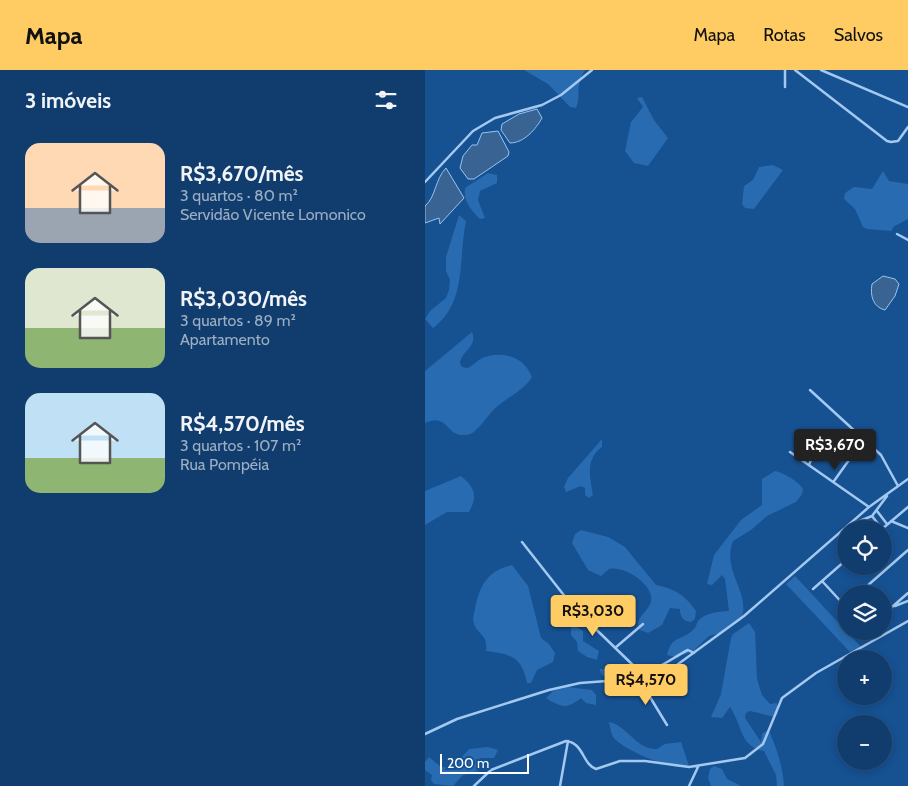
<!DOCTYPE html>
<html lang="pt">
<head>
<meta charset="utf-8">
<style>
  body { margin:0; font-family:Cabin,sans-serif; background:#194473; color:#f1f3f6; height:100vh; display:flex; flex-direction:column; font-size:19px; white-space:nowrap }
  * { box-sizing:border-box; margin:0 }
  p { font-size:16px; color:#9caec2 }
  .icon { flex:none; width:28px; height:28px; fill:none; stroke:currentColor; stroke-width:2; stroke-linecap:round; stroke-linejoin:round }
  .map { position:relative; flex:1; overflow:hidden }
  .panel { display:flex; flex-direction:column; background:#103d6e; width:425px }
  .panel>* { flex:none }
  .controls { position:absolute; left:412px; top:450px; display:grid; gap:10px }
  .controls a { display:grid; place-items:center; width:55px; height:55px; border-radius:50%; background:#103d6e; box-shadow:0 2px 8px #0003,0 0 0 1px #305681; font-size:25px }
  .scale { position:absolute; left:15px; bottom:12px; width:89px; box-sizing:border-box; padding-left:5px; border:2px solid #fff; border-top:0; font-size:14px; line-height:18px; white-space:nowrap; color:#fff; -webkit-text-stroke:4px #165192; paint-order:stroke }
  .price { position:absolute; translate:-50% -42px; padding:0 11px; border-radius:5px; background:#ffcc63; color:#111; font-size:16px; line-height:32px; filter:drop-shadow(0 1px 2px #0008) }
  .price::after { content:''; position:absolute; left:50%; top:30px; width:15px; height:11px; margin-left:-8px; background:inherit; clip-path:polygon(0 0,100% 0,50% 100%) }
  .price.on { background:#222; color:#fff }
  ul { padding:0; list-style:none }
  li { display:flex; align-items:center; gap:15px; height:125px; padding:0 25px }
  li span { display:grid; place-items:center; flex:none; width:140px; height:100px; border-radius:15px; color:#555 }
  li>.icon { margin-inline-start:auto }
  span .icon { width:60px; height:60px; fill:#fffc; stroke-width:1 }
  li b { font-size:21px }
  h2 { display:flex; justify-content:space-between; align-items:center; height:60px; padding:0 25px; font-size:21px }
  header { display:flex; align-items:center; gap:30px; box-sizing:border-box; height:70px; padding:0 25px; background:#ffcc63; color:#111 }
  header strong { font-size:24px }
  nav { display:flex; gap:28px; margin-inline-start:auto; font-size:18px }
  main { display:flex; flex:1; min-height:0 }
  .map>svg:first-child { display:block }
</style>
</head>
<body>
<header>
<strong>Mapa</strong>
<nav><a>Mapa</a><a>Rotas</a><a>Salvos</a></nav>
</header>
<main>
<section class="panel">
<h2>3 imóveis<svg class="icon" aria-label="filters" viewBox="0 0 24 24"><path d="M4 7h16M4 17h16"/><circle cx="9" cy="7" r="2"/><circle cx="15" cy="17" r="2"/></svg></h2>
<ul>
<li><span style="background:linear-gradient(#ffd9b3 65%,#9aa5b1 0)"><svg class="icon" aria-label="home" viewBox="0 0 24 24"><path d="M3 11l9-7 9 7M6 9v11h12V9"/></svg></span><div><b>R$3,670/mês</b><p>3 quartos · 80 m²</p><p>Servidão Vicente Lomonico</p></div></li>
<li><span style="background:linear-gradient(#dfe7d0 60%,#8fb573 0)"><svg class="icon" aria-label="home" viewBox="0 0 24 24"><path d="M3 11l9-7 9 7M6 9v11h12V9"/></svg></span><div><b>R$3,030/mês</b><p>3 quartos · 89 m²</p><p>Apartamento</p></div></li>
<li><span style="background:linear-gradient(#bfe0f5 65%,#8fb573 0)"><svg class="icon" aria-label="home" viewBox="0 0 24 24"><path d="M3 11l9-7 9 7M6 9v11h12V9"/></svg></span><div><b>R$4,570/mês</b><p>3 quartos · 107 m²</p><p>Rua Pompéia</p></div></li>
</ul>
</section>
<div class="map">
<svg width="483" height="716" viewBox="0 0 483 716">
  <rect width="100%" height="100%" fill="#165192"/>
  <path fill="#286bb0" d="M99,0h61c-11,18 -3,23 -9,38l-6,-1 -22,-23z
    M217,27l12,23 14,18 -20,28 -14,-3 -9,-12 6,-29 12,-15 -6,-9z
    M348,95l10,5 -29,39 -9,-1 -3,-4 2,-18 9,-6 6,-13z
    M458,101l6,10 19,3v35l-15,8 -1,4 -25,-2 -4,-2 -8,-18 -11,-10 1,-6 9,-6 18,2z
    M63,103l9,2v8l-17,8 -2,9 7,18 -5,1c-9,-9 -17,-18 -15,-31z
    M34,145l7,6c-8,39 1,82 -33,107l-8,-9 5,-8 16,-13 3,-8 1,-10 -4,-9v-14z
    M47,262c6,15 -10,18 -12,31l2,4 6,1c6,-3 10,-9 17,-11 19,-6 39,0 47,20 -7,12 -22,19 -33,28 -7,5 -12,13 -18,20 -5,5 -9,10 -16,10 -19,2 -17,-23 -40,-12v-52z
    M177,369v8c-17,12 -12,31 -9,48l-4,3 -4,-3v-7l-4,-2 -15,6 -2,-5 4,-9z
    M350,401c9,2 23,10 28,18l-1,5 -6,8 -29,14 -16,14 -18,11c-12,31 19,52 8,79l-18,12 -14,4 -17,16 -16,5 -9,-2c4,-18 12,-14 25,-24 4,-3 4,-6 6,-10 8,-9 20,-9 31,-10l-4,-32 -3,-4 -10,10 -5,-1 7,-29 27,-35 21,-15v-26z
    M36,406c14,12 17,20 8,36h-22l-22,13v-34z
    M156,460l27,7 17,10 31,38c19,4 29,10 40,26l-1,8 -4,3c-8,-1 -11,-5 -11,-13l-10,-1 -8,17 -14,8 -8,-3c-8,-14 14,-19 11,-34 -3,-15 -28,-30 -42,-27l-8,7 -13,-6 -16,-27 3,-9z
    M87,495l16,21 13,52 8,6 6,9 -2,9 -16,8 -6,13h-4c-5,-26 -16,-29 -41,-32 2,-17 -8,-16 -12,-27 -2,-5 0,-10 1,-15 4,-23 13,-39 37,-44z
    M370,506l66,71 -11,5 -64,-68z
    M146,553l12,8v10l16,10 -2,9 -10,-3 -9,-6 -1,-9 -6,-7z
    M324,553l6,9 2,47 5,16 8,9 7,-1 1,10 -3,4 -25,-6 -4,2 -1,5 16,24 1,-8 4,-3 4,2c7,17 13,34 14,53h-7l-1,-11 -12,-24c-25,-5 -21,-25 -34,-44l-8,11 -11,-1 10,-23 10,-56 2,-4z
    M234,594l9,5c-20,7 -45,14 -66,6l-2,-4v-2l17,1z
    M143,617l24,3 4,5v10l-10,-2 -5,-5c-14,11 -19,10 -35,0l7,-7z
    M184,652c18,3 27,28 48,27l8,-5 16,-2 8,24c-15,6 -66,-16 -76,-29 -2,-4 -3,-11 -4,-15z
    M63,677l10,3 -4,8h-14l-4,4 2,9 -15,4 -10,11 -19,-2 -3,-4 1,-5 -7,-5v-8l4,-5 12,10 11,1 17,-19z
    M289,696l8,3 5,10 14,7h-30l-3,-8 2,-9z"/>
  <path fill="#386392" stroke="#96c5f3" d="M112,39l5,9c-6,11 -18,25 -32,25l-9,-13 1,-6 17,-10z
    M73,61l11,21 -1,4 -34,23h-6l-8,-11 3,-12 9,-11h5l5,-12z
    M21,98l18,30 -24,26 -1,-6 -14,5v-17c11,-9 10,-27 21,-38z
    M458,206l12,3 4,5 -4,12 -10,14c-12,-3 -15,-14 -13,-26z"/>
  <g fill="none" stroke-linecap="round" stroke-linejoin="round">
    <path stroke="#a4c9f1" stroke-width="2.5" d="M370,0l92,71 4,1 7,-1 10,-14
      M396,0l87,37
      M360,17v-17
      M0,112l48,-51 22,-13 47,-13 19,-10 31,-25
      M472,164l11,6
      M385,320l71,65 17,31
      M365,382l79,55
      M384,395l9,-23
      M409,411l15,-21 -4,-9
      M452,441l10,13
      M447,446l10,13
      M466,451l17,7
      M427,454l20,-8 15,-20
      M457,459l26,-22
      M97,472l52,66 63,61c19,5 34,-11 51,-19l6,3
      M397,511l24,26
      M388,519l33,-29
      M433,524l50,-44
      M470,536l13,-5
      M459,544l24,-21
      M190,578l28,-24
      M214,609l28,46
      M0,664l32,-15 92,-29 31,-7 67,-5 23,-8 74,-54 125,-109 39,-28
      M49,716l17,-16 75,-29c18,2 16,23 30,28l24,-8h25l44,6 56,-9 18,-14 19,-46 34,-25 92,-52
      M135,716l8,-45
      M264,716l9,-19"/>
  </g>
</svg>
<div class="controls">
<a><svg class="icon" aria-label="locate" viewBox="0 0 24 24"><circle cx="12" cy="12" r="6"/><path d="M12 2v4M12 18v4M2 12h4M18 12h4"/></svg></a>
<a><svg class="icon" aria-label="layers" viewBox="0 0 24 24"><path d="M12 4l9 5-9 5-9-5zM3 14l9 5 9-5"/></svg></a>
<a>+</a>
<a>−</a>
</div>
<div class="scale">200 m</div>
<b class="price on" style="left:410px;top:401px">R$3,670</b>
<b class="price" style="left:168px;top:567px">R$3,030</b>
<b class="price" style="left:221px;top:636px">R$4,570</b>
</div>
</main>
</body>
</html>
